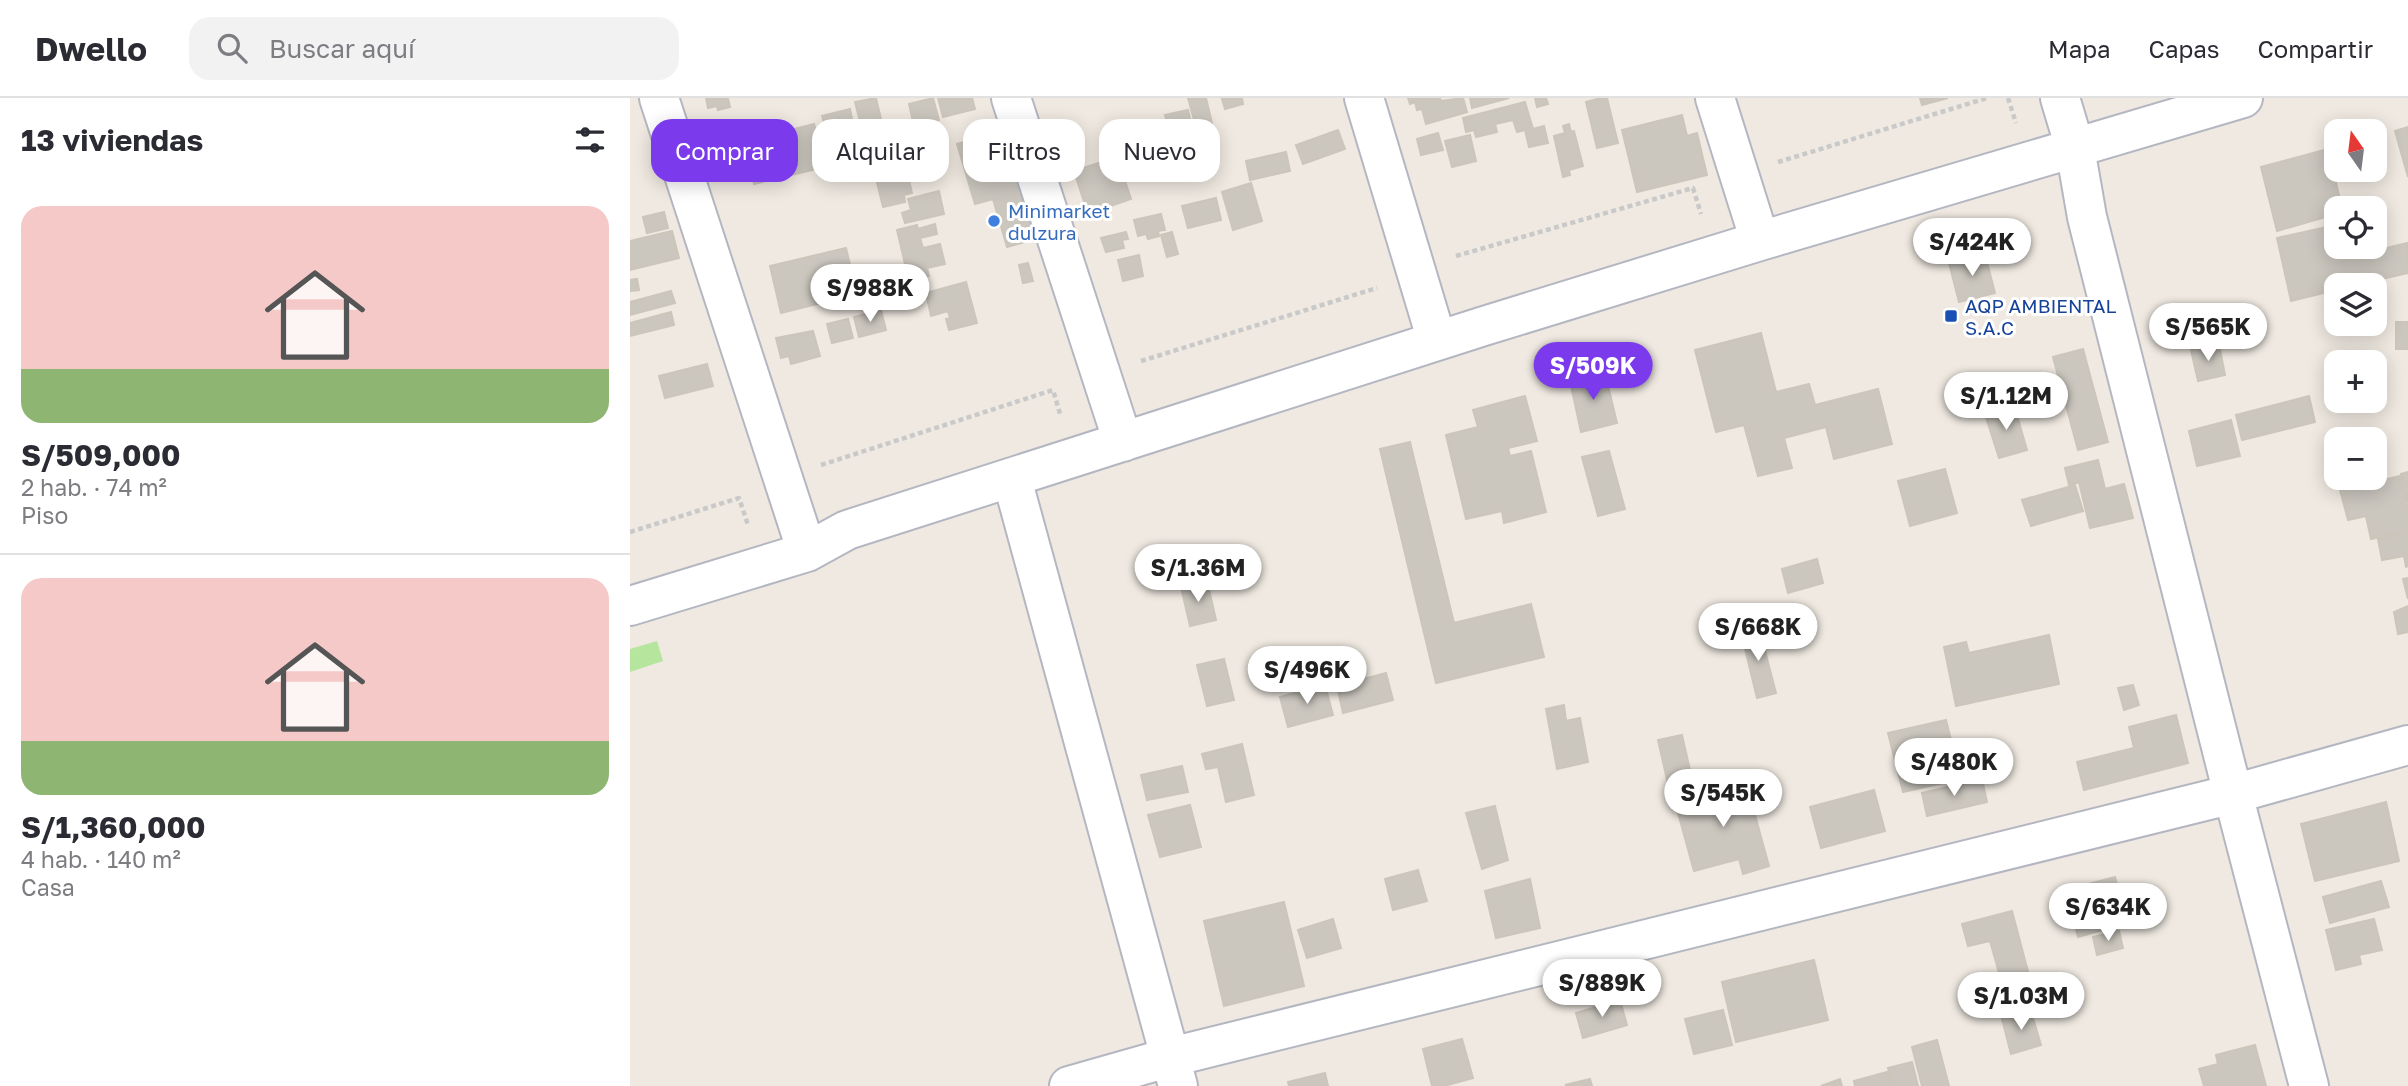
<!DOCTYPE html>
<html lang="es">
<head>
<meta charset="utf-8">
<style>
  body { margin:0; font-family:"Golos Text",sans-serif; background:#f2f2f3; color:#2b2b33; height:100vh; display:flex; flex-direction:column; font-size:26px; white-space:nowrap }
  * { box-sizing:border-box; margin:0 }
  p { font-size:23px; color:#7c7c81 }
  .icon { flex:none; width:38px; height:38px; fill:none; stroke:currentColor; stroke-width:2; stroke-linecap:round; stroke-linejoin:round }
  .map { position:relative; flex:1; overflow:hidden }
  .panel { display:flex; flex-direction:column; background:#fff; width:630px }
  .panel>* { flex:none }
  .guide { position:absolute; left:21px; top:21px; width:665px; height:63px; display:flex; gap:14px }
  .needle { width:46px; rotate:346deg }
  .fabs { position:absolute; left:1694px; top:21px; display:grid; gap:14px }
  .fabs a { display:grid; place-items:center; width:63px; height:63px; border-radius:14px; background:#fff; box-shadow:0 4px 18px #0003; font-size:35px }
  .price { position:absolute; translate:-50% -60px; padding:0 16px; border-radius:24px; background:#fff; color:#222; font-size:23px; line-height:46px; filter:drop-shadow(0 2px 4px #0008) }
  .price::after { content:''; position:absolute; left:50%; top:42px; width:21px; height:16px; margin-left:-10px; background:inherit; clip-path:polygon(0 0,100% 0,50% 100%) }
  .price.selected { background:#7c3aed; color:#fff }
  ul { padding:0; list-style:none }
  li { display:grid; align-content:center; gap:14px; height:371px; padding:0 21px }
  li+li { border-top:2px solid #e1e1e2 }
  li span { display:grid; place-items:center; height:217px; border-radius:21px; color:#555 }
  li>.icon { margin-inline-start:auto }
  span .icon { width:126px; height:126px; fill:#fffc; stroke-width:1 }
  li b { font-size:30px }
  h2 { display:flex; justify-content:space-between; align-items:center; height:84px; padding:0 21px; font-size:30px }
  .tag { padding:0 24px; border-radius:21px; background:#fff; box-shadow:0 4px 18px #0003; font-size:24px; line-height:63px }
  .tag.selected { background:#7c3aed; color:#fff }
  header { display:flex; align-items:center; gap:42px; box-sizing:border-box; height:98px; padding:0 35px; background:#fff; border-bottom:2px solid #e1e1e2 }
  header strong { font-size:33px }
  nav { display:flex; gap:38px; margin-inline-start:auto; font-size:24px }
  .search { width:490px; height:63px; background:#f2f2f3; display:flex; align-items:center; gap:18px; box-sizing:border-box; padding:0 24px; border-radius:21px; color:#7c7c81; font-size:26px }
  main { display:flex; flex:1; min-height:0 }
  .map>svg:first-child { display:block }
</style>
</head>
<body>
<header>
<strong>Dwello</strong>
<div class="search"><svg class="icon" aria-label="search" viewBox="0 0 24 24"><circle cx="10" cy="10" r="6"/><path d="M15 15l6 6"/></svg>Buscar aquí</div>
<nav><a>Mapa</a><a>Capas</a><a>Compartir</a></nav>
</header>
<main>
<section class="panel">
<h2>13 viviendas<svg class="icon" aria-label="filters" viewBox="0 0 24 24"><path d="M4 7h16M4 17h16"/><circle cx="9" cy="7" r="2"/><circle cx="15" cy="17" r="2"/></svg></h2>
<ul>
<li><span style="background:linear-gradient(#f6c9c9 75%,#8fb573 0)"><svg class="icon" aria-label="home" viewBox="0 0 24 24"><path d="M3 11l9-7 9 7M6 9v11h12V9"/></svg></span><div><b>S/509,000</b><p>2 hab. · 74 m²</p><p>Piso</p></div></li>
<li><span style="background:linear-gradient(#f6c9c9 75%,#8fb573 0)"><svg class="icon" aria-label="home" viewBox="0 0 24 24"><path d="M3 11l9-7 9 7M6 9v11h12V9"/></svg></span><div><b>S/1,360,000</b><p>4 hab. · 140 m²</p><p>Casa</p></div></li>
</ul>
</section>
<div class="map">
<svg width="1778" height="988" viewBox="0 0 1778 988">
  <rect width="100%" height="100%" fill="#efe9e1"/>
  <path fill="#b6e59e" d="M27,543l6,20 -33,11v-23z"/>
  <path fill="#cbc7bf" stroke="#cbc5ba" stroke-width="2" d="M76,0l22,1 2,8 -12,3 -1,-4 -9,2z
    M246,0l8,34 -20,5 -9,-35z
    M303,0l6,22 -25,6 -5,-22z
    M308,0h34l3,11 -32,8z
    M558,0h18l6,25 -16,4z
    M612,0l1,6 -18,5 -3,-10z
    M778,0h32l1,3 22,-3 4,14 -41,12 -4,-15 -5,1 -2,-8 -5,2z
    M840,0h39l-37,10z
    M905,0h11l2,6 -11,3z
    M971,0h6l11,45 -21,5 -11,-46z
    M1290,0h28l-26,7z
    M895,4l8,27 11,-3 4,17 -19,4 -4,-17 -8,2 -4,-12 -18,4 2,8 -21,5 -2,-7 -8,2 -3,-14z
    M220,11l3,15 -11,3 1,7 -14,3 -7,-21z
    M558,12l5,22 -22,6 -6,-23z
    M1052,17l5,21 10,-3 10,42 -70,17 -15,-62z
    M184,26l11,43 -71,17 -11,-42z
    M939,26l2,8 3,-1 9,35 -14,4 1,5 -7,2 -9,-41 11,-3 -2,-7z
    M1778,29v50l-13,-46z
    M375,32l31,109 -29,8 -14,-48 -18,5 -18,-60z
    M708,32l7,19 -42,15 -7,-19z
    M808,35l5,17 -22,5 -4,-16z
    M840,37l6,26 -24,6 -7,-26z
    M259,41l5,19 -21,5 -5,-19z
    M1698,51l14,59h-6v6l-59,17 -16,-64z
    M656,54l4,19 -40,9 -4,-19z
    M487,59l14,42 -43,15 -14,-43z
    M266,66l2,10 9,-2 5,21 -8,2 1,7 -22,5 -9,-37z
    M621,85l11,38 -29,9 -11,-38z
    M309,93l5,23 -39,9 -3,-10 9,-3 -3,-11z
    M586,100l5,22 -33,8 -6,-22z
    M34,114l4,16 -21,5 -4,-16z
    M531,116l4,16 -7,1 1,5 -11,3 -2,-5 -8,2 -4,-16z
    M305,126l2,10 -17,4 3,10 17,-4 5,20 -18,4 2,8 -20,5 -12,-51 20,-5 1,4z
    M1706,127v22h6l3,11 62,-15 1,30 -52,12h-20v5l-45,11 -14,-63z
    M42,133l7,27 -49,12v-29z
    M496,134l2,7 -6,1 2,8 -18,4 -5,-14z
    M542,134l6,22 -11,3 -6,-22z
    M216,150l11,46 -76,19 -11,-47z
    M1355,156l10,39 -36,9 -10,-39z
    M509,157l4,21 -20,5 -5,-21z
    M398,165l5,18 -10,2 -4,-18z
    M271,173l6,26 -20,5 -6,-26z
    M7,181l2,11 -9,1v-11z
    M336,184l11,41 -28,7 -3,-11 4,-1 -2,-7 -17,5 -5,-23z
    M41,193l4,12 -45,12v-13z
    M251,212l5,20 -27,7 -5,-20z
    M41,214l3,13 -44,11v-13z
    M218,221l5,19 -21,5 -5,-19z
    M1766,224h12v27h-12z
    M183,233l7,25 -29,8 -2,-8 -8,2 -5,-20z
    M1131,235l15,59 33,-8 6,21 63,-16 14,55 -58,15 -8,-32 -42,11 8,30 -34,8 -14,-51 -28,7 -21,-82z
    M1589,247l6,30 -27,6 -7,-31z
    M1453,251l25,93 -30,8 -25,-93z
    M77,266l6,22 -48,12 -6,-22z
    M975,275l12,50 -36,9 -11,-51z
    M895,298l12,45 -29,7 2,8 21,-5 15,61 -42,11 -2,-12 -36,8 -20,-84 32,-8 -5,-17z
    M1679,298l6,26 -73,18 -6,-25z
    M1384,307l13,45 -28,8 -14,-44z
    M1601,322l9,36 -43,10 -8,-35z
    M780,344l44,181 77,-19 13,53 -108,26 -56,-234z
    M979,353l16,58 -27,7 -16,-59z
    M1468,362l7,29 19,-5 9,34 -43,10 -11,-46 -10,3 -4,-17z
    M1315,371l12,44 -47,13 -12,-45z
    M1778,374v31l-7,-29z
    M1770,378l8,33v22l-37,8 -5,-23 -18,4 -8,-30z
    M1445,387l8,26 -52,15 -9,-26z
    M1778,435v33l-2,1 -2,-11 -22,4 -4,-21z
    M1187,461l6,24 -35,10 -6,-24z
    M1778,480v21l-5,-20z
    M577,483l9,39 -26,6 -9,-39z
    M1778,508v26l-10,2 -4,-22z
    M1129,530l17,65 -19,5 -16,-66z
    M1419,537l10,49 -103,22 -12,-59 22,-5 3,11z
    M594,561l10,41 -27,6 -10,-41z
    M756,575l7,27 -50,13 -6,-27z
    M695,587l8,30 -45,12 -8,-30z
    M1503,587l6,20 -15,5 -6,-22z
    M934,607l2,16 14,-3 8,44 -31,7 -11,-60z
    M1546,617l12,48 -104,27 -7,-28 57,-14 -5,-21z
    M1316,622l9,36 21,-5 6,23 -79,18 -15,-59z
    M1052,637l10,44 -24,5 -10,-44z
    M612,646l12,51 -28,7 -8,-35 -12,2 -4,-15z
    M552,668l6,26 -41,8 -6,-25z
    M1352,681l5,23 -60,14 -5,-23z
    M1116,684l23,84 -26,8 -4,-15 -45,12 -19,-69z
    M1244,692l11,41 -64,17 -11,-41z
    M1756,704l13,59 -84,20 -14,-57z
    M560,707l11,42 -41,10 -12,-42z
    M865,708l13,54 -26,9 -16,-56z
    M788,772l9,31 -34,9 -8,-31z
    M1485,779l12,46 -49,14 -12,-47z
    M900,781l10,49 -44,10 -11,-47z
    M1751,783l8,26 -59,16 -7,-26z
    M654,804l20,84 -80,20 -20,-85z
    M1382,813l18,68 -27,8 -13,-46 -22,5 -6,-22z
    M703,821l8,29 -34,10 -9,-28z
    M1744,821l8,31 -23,5 2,9 -25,6 -10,-40z
    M1489,833l4,17 -26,7 -4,-18z
    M1184,862l14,60 -92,22 -14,-60z
    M990,902l7,25 -44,13 -7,-25z
    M1093,912l9,35 -38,9 -9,-35z
    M1401,913l10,34 -30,9 -9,-35z
    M832,941l11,39 -29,8h-12l-9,-37z
    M1307,942l12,46h-27l-10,-39z
    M1625,947l11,41h-62l-5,-17 19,-5 -2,-9z
    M1282,964l6,24h-25l-5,-18z
    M1257,974l4,14h-36l-1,-5z
    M695,975l3,13h-39l-1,-4z
    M960,981l2,7 -27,-1z
    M1210,981l2,7h-21z"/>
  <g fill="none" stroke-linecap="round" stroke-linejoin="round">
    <g stroke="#b4b7c1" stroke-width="42">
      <path id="street" d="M29,0l148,454
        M381,0l112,344
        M734,0l73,243
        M1085,0l45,143
        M1430,0l15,50 12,69 146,577 76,292
        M382,381l166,607
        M0,508l177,-54 40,-22 637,-204 276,-85 483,-143
        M439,988l102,-29 1062,-263 175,-49"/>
    </g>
    <path stroke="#c9c9c9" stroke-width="4.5" stroke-dasharray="5 3.5" stroke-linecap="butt" d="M1378,0l8,25
      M1148,64l209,-64
      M826,158l237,-68 8,26
      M511,263l236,-73
      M191,367l232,-75 8,27
      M0,434l109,-34 9,27"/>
    <use href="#street" stroke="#fff" stroke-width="38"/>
  </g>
  <circle fill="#3f7fe0" stroke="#fff" stroke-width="2.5" cx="364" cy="123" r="7"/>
  <rect fill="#1a4fb4" stroke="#fff" stroke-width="2.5" x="1314" y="211" width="14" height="14" rx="3.5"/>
  <g text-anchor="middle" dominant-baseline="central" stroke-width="6" stroke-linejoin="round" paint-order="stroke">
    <g font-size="19" fill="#366cbe" stroke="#fff" text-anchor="start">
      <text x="378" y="112">Minimarket<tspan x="378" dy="22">dulzura</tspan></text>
    </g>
    <g font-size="19" fill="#164399" stroke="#fff" text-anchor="start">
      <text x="1335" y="207">AQP AMBIENTAL<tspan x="1335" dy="22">S.A.C</tspan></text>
    </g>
  </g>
</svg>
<div class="fabs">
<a><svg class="needle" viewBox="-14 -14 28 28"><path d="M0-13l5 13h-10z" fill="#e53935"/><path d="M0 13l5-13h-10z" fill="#7c7c81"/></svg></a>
<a><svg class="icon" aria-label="locate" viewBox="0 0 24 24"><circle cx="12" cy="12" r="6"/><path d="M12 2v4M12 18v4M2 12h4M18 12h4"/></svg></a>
<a><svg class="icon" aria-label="layers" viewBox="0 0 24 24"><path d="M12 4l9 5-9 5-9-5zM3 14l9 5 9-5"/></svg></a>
<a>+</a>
<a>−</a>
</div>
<b class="price" style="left:1342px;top:180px">S/424K</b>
<b class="price" style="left:240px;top:226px">S/988K</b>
<b class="price" style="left:1578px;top:265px">S/565K</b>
<b class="price selected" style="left:963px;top:304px">S/509K</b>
<b class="price" style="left:1376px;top:334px">S/1.12M</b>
<b class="price" style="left:568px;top:506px">S/1.36M</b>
<b class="price" style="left:1128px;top:565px">S/668K</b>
<b class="price" style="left:677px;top:608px">S/496K</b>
<b class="price" style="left:1324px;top:700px">S/480K</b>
<b class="price" style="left:1093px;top:731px">S/545K</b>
<b class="price" style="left:1478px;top:845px">S/634K</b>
<b class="price" style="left:972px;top:921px">S/889K</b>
<b class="price" style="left:1391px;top:934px">S/1.03M</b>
<div class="guide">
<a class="tag selected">Comprar</a>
<a class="tag">Alquilar</a>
<a class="tag">Filtros</a>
<a class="tag">Nuevo</a>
</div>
</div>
</main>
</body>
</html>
